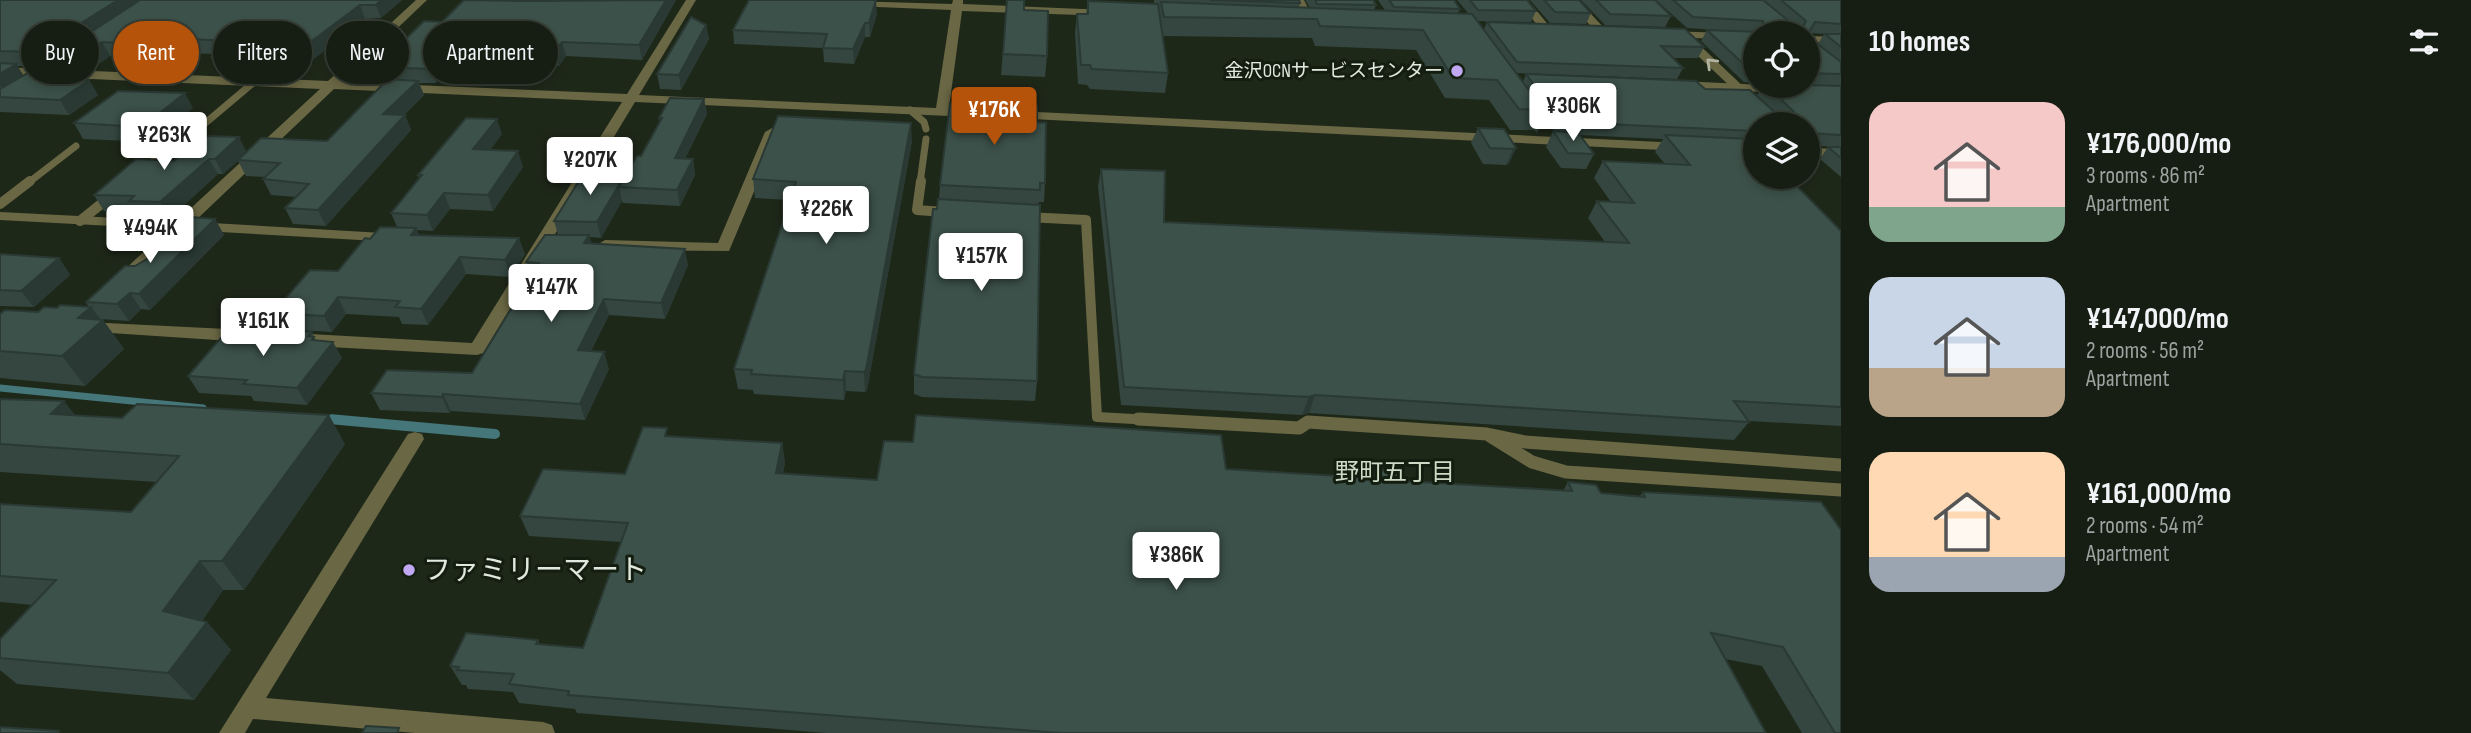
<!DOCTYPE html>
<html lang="en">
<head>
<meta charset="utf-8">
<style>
  body { margin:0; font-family:"Sofia Sans Condensed","Noto Sans JP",sans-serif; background:#1f271c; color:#f1f3f6; height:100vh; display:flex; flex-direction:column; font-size:26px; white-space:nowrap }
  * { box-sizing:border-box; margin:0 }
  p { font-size:23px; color:#9ea2a0 }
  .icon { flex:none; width:38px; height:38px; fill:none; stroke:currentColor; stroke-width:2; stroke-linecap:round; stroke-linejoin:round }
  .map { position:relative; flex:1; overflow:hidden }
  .drawer { display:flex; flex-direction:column; background:#161e13; width:630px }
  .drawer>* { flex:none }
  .banner { position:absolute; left:21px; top:21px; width:665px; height:63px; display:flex; gap:14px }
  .tools { position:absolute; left:1743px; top:21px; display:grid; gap:14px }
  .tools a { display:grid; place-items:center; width:77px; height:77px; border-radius:50%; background:#161e13; box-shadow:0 4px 10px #0003,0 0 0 2px #353c33; font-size:35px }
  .price { position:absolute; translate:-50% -60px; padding:0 16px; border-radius:7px; background:#fff; color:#222; font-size:23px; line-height:46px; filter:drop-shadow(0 2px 4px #0008) }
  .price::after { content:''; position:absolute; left:50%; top:42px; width:21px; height:16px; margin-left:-10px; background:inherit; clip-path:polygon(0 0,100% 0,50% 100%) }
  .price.active { background:#b45309; color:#fff }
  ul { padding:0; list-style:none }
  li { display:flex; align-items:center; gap:21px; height:175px; padding:0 28px }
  li span { display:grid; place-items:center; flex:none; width:196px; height:140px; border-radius:21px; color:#555 }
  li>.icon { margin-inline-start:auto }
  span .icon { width:84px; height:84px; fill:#fffc; stroke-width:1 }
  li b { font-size:30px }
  h2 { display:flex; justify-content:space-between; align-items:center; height:84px; padding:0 28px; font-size:30px }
  .tag { padding:0 24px; border-radius:32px; background:#161e13; box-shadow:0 4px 10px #0003,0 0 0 2px #353c33; font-size:24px; line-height:63px }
  .tag.active { background:#b45309; color:#fff }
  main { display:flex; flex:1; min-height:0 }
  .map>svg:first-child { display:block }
</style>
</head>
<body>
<main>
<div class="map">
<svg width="1841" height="733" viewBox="0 0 1841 733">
  <rect width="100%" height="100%" fill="#1e2819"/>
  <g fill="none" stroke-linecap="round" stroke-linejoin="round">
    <path stroke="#44767a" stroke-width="7" d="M0,388l203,20
      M320,419l46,2"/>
    <path stroke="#44767a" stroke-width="10" d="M329,419l166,15"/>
    <path stroke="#6a6744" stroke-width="7" d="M1690,85l85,4
      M910,110l14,12 2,7
      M184,141l70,-59
      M145,168l22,-19
      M28,183l48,-37
      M920,183l6,-44"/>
    <path stroke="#6a6744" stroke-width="10" d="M921,181l-4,29 27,2
      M0,204l30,-23
      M1026,217l60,3 11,197 74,4
      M80,221l31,-25"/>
    <path stroke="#6a6744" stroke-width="13" d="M1138,419l161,9 9,-6 179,12 38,8 316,23
      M1490,436l42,26 34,10 275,18"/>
    <path fill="#6a6744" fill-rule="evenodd" d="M416,0h11l-86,82 286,12 59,-94h10l-57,95 297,13 15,-98 -98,-4 -4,-1v-4l103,3 1,-4h10v4l145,6 5,3 -5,3 -146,-5 -13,97 28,2v6l-5,1 -337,-15 -152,251 -6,2 -185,-10 -8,-6 8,-6 180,10 150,-241 -288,-13 -140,133 206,12 3,3 -3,3 -5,2 -210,-12 -52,49h-12l-2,-3 2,-3 47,-44 -168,-9v-8l177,9 143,-132 -320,-14v-8l328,14z
      M1294,0h10l10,20 -2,2h-8z
      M1517,0h11l22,27v4h-8z
      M1567,0h11l27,29v4h-8z
      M1668,31l87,3v6l-63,-2 91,86h-13l-91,-86 -15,-2v-4z
      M1808,36l33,1v6l-33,-1z
      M1014,111l668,32 7,4 -7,4 -673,-33 -1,-3z
      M772,128l7,4 -50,119 -124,-1 -8,-5 8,-5 113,3 47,-111z
      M1808,148l33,1v8l-33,-1z
      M86,322l161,8 8,6 -8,6 -167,-11 -2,-4 2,-4z
      M415,432l7,2 2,5 -158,259 277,24 9,3 3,8h-140l-162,-14 -8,14h-26l189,-299z"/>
  </g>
  <path fill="#34463f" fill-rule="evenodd" d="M0,0h402l-21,18 -16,1 -73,57 -73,-4 -7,-15 4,-3 -44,-1 -10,6 -52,-3 -18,13 -24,-1 -7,-12 -15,9 27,14 16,1 9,15 -29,20 -69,-3zM17,66h23l-16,10z
    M529,0h147l-34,60 -76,-4 -7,10 -84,-6 -8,9 -16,-1 -15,15h-17l5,12 -20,20h1l6,15 -85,96 -33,-2 -8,-16 11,-11 -25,-2 -8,-16 3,-2 -20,-1 -8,-15 -15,13h-5l-48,44 -31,-2 -3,-4 -32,-1 -10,-16 80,-34 153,-20 60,-60h-5l-5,-14 65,-45z
    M1007,0l17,10 23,46 -2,21 -44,-2z
    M1154,0h145l1,3 -1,4 11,1 -5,-8h68l3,5 -2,5h11l-7,-10h76l6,9 -2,4h10l-11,-13h70l9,11 -5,11 -54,-1 7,8 3,-7 217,25 -6,11h-25l10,10 -6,11 -160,-6 6,9 3,-8 179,15 70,24 -18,-18 6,-9h78v91l-21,-18 8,-12h8l-28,-2v-21h-53v19l86,88v195l-93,-5 1,1 -15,18 -425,-27 -7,2 -181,-10 -23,-219 3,-17 63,53 441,20 -17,-24 9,-17 14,1 -17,-24 9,-17 62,3 -10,-12 8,-13 -83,-4 14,19 -8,15 -25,-1 -15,-21 7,-16h2l-11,-14 -7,16 -3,-3h-24l-21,-30 -44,-2 -29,-48 -101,-4 -3,-8 -149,-2 5,37 -3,20 -75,-4 -3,-4 -9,-1 -3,-51 2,-19h9l2,-13 66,3z
    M1530,0h49l12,13 -5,11 -36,-1z
    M1581,0h74l16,16 -6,11 -60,-2z
    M1656,0h185v86l-33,-1v-52h-53v50l-11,-1 -43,-41 6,-11h12l-32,-2zM1809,33l15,1 -6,10 -7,-5z
    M877,14l-7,23h-5l-11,27 -30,-2 -1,-14 -89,-4 -1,-14z
    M706,25l3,14 -28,51 -21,-1 -3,-15z
    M704,99l3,15 -22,45h8l2,16 -15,31 -57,-3 -1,-2 -21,37 -11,-1 1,7 97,21 -23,54 -56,-4 -18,36 18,18 -24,51 -134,-9 -2,2 -69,-3 -9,-17 101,-20 59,-97 -5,-14 32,-27 -4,-14 72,-46 15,-19 19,-34 -1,-4z
    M193,108l-42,34 -68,-3 -9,-16z
    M1037,122l8,61 -1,19h-5l-1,3 -1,176 -2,20 -113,-4 -8,-3v-20l25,-175 1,-14z
    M1478,128l38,20 -7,15 -3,2 -23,-1 -12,-21z
    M502,134l-12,16 33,17 -30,44 -43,-2 -17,22 -16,-1 2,5 106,19 -15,23 -44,-3 -38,51 -26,-1 -3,-7 -53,-3 -14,18 -50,-3 -9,-16 65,-42 32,-32 27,-12 -6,-14 28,-35 -1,-3z
    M912,141l-45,249 -2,2 -19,-1 -2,9 -90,-6 -1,-4 -15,-1 -4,-20 56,-169 -35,-2 -2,-19z
    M215,219l9,16 -74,75 -9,-1 -12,12 -29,-2 3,1 21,29 -39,37 -85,-8v-64l38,-2 19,-4 31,-2 -2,-4 49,-36z
    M0,254l59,4 11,17 -36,32 -34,-1z
    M312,332l4,9 26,17 -35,47 -53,-4 -3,-5 -52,-3 -11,-17 68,-43z
    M0,400l76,16 269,28 -101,146h-21l-21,31 5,1 24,28 -37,50 -177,-16 -17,-14v-31l33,-34 -33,-3v-98l131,8 26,-30 -157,-10z
    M669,436l113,7 3,20 -2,10 94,7 349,-11 138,9 4,-9 37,12 158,10 5,-9 33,11 38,4 4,-5 178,10 20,231h-39l-40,-67 -37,-7 41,74h-940l-249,-20 -2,-4 -56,-6 -6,-11 -45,-3 -2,-4h-4l-12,-19 88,-26 2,5 43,3 38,-106 -92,-6 -9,-20 105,-42z"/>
  <path fill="#2a3933" d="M118,0h27l-86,53 2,3 -17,10 -9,-14z
    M381,0h21l-21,18 -5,-13z
    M666,0h10l-34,60 -3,-15z
    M876,0l1,14 -7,23 -1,-14z
    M360,5l5,14 -73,57 -7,-15z
    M865,23v14l-11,27 -1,-15z
    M706,25l3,14 -28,51 -2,-15z
    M164,38l8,15 -10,6 -8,-14z
    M102,42l8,14 -18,13 -9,-15z
    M562,42l4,14 -7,10 -4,-14z
    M471,46l4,14 -8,9 -5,-14z
    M446,54l5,14 -15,15 -5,-14z
    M16,64l9,14 -20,14 -5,-7v-11z
    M65,66l9,15 -28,-3z
    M89,80l9,15 -29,20 -9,-15z
    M418,81l6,14 -35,34 -6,-15z
    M185,93l8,15 -42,34 -9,-15z
    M704,99l3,15 -29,59 -3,-15z
    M405,115l6,15 -85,96 -8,-16z
    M497,119l5,15 -24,31 -5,-16z
    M911,123l1,18 -45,249 -2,2 -1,-20z
    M239,137l8,16 -24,21 -8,-15z
    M1516,148l-7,15 -3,2 7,-16z
    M518,151l5,16 -30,44 -5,-16z
    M209,159l9,15 -48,44 -10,-16z
    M693,159l2,16 -15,31 -3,-16z
    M626,173l-7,14 3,14 -21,37 -4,-16z
    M444,193l6,16 -17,22 -6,-16z
    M215,219l9,16 -74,75 -11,-16z
    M416,228l7,16 -12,-9z
    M589,235l4,16 -9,-8z
    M519,238l6,16 -15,23 -5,-17z
    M685,249l3,16 -23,54 -4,-16z
    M460,257l6,17 -38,51 -7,-16z
    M59,258l11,17 -36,32 -13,-16z
    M130,293l11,16 -12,12 -12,-17z
    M338,297l8,17 -14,18 -8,-16z
    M604,299l5,16 -26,52 -5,-17z
    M91,307l11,14 1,-1 21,29 -39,37 -23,-30 16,-38z
    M333,342l9,16 -35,47 -10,-17z
    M604,352l5,17 -24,51 -5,-16z
    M845,371l1,20 -2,9 -1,-20z
    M443,394l8,17 -2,2 -7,-16z
    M1315,395l-6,18 -7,2 7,-18z
    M64,401l24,30 -37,-17z
    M329,415l16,29 -101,146 -22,-29z
    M782,443l3,20 -7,30 -2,-20z
    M200,561l23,29 -35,50 -25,-29z
    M207,622l24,28 -37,50 -26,-27z"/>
  <path fill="#3c5149" stroke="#2a3933" stroke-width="2" d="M0,0h118l-83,52 -35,-1z
    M140,0h241l-5,5h-16l-75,56 -73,-4 21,-16 -69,-3 -10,7 -52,-3 -19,12 -24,-1z
    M464,0l65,1 137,-1 -27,45 -77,-3 -7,10 -84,-6 -9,9 -16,-1 -15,15 -54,-2 47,-46 18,1z
    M749,0h127l-7,23h-4l-12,26 -30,-1 4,-14 -94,-4z
    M1007,0h17v10l24,1 -1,45 -44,-2z
    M1210,0h89l1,3z
    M1315,0h58l3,5 -59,-1z
    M1389,0h65l6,9 -66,-2z
    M1470,0h57l9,11 -58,-1z
    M1544,0h35l12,13 -36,-1z
    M1596,0h59l16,16 -61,-2z
    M1673,0h90l33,27h7l3,-6 -25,-21h60v24l-26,-2 -6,10 2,7 30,23v12l-33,-1v-40h-53v38h-4l-44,-41 54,2 3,-3 -1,-8 -70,-4z
    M1088,1l70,3 10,69 -76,-4 -2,-4h-9l-4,-51h11z
    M1161,2l311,12 74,99 -2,-3 -25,-1 -22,-29 -44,-2 -30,-48 -103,-4 -3,-7 -153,-2z
    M691,17l15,8 -27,50 -22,-1z
    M1487,22l198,7 19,18 -43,-1 22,22 -166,-6z
    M1825,34h16v13z
    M0,63l16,1 -16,10z
    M42,65l23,1 -19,12 43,2 -29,20 -60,-3v-8z
    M1526,74l170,7 9,8 45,1 28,25h14l2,-3 -27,-26 41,-1 33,1v49l-33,-2v-9h-53v7l-193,-9z
    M388,79l30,2 -35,33 22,1 -87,95 -33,-2 24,-24 -46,-5 17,-16 -42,-3 23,-22 66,3z
    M118,91l67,2 -43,34 -68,-4z
    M670,98l34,1 -29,59 18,1 -16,31 -58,-3 18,-31h4l21,-38h-3z
    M950,103l87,3v16l9,1 -1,60h-5v7l-100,-5z
    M778,116l133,7 -45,247 -2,2 -19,-1 -2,9 -92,-6 1,-4 -18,-1 62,-187 -43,-3z
    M466,118l31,1 -24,30 45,2 -30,44 -44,-2 -17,22 -36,-2 31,-38h-4z
    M1478,128l26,1 12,19 -3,1 -23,-1z
    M1553,131l25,2 16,21 -26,-1z
    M1665,135l86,4 4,4v34h33l53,54v176l-107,-6 15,21 -434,-27 -6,2 -185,-10 -23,-218 64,2 -1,51 465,21 -32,-42 37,2 -31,-42 87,4z
    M204,136l35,1 -24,22h-6l-49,43 -31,-1 5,-5 -40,-1 42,-36 38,2z
    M1828,147h13v11z
    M585,171l41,2 -29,49 -43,-1z
    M938,199l102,6 -3,176 -115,-4 -8,-3 19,-165h4z
    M191,217l24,2 -76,75 -9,-1 -13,11 -31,-2 39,-36h10l12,-7z
    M380,227l36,1 -5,7 108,3 -14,22 -45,-3 -39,52 -26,-2 5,-6 -62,-4 -14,19 -51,-3 37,-43 28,1 27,-33 5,1z
    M545,235h44l-5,8 101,6 -24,54 -57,-4 -26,51 26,2 -24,52 -137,-10 -1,3 -71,-4 16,-23 85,3 67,-110 -13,-1z
    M0,254l59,4 -38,33 -21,-1z
    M60,305l31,2 -13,11 25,2 -41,36 -62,-5v-37l5,-4 33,2 6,-5 13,1z
    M260,328l52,4 -4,4 6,1 -2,3 21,2 -36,46 -54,-4 4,-4 -59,-4 39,-45 29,2z
    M0,399l64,2 -13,13 71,4 15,-14 192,11 -107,146h-22l-37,50 44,11 -39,51 -168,-15v-19l56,-59 -56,-4v-72l131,8 48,-56 -179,-12z
    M916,415l305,20 5,34 144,9 -2,-9 33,3 4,9 167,10 -4,-9 28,3 5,8 44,4 -2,-5 178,10 20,28v203h-6l-52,-86 -72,-14 55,100h-706l-492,-38 1,-4 -60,-7 5,-10 -57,-4 2,-3 -9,-1 16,-33 72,7 -2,4 47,4 45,-125 -108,-7 23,-47 82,5 18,-47 24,1 -2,8 117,7 -6,30 101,7 7,-39 29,1z
    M366,726l33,2 -2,5h-35z
    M0,727l59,4 -1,2h-58z"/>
  <defs><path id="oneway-chevron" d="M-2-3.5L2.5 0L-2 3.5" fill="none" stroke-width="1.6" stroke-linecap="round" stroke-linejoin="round" transform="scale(1.75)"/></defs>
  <use stroke="#b1b4a0" href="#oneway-chevron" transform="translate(1711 63) rotate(-136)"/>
  <g fill="#c0a8f3" stroke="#141e10" stroke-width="2.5">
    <circle cx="1457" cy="71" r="7"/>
    <circle cx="409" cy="570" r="7"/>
  </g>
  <g text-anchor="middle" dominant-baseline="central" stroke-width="6" stroke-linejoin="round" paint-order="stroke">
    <g font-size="19" fill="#e1e8de" stroke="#141e10" text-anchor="end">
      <text x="1443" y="71">金沢OCNサービスセンター</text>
    </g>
    <g font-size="24" fill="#ccdac6" stroke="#141e10">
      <text x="1395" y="472">野町五丁目</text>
    </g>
    <g font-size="28" fill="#e1e8de" stroke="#141e10" text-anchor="start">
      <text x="423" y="570">ファミリーマート</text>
    </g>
  </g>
</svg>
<div class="tools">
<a><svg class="icon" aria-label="locate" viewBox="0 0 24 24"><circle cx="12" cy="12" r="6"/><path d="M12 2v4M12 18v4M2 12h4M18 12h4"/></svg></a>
<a><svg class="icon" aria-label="layers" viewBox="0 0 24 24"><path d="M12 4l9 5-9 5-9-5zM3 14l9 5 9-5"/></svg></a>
</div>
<b class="price" style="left:1573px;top:143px">¥306K</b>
<b class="price active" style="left:994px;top:147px">¥176K</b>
<b class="price" style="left:164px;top:172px">¥263K</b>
<b class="price" style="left:590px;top:197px">¥207K</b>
<b class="price" style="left:826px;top:246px">¥226K</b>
<b class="price" style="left:150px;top:265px">¥494K</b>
<b class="price" style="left:981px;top:293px">¥157K</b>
<b class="price" style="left:551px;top:324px">¥147K</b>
<b class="price" style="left:263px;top:358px">¥161K</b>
<b class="price" style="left:1176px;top:592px">¥386K</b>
<div class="banner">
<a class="tag">Buy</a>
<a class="tag active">Rent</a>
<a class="tag">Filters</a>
<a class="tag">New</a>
<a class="tag">Apartment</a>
</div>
</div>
<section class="drawer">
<h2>10 homes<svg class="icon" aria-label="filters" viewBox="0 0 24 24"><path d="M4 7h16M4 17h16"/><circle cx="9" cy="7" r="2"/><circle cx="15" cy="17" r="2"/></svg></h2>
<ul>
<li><span style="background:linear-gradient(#f6c9c9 75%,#7fa58c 0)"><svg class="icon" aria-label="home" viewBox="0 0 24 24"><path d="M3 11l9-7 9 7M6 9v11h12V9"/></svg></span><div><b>¥176,000/mo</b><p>3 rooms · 86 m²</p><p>Apartment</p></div></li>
<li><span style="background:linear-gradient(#c9d6e8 65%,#b9a48a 0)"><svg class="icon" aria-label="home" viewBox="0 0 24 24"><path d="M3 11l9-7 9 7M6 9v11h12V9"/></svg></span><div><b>¥147,000/mo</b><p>2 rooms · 56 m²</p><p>Apartment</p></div></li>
<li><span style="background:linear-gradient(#ffd9b3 75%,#9aa5b1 0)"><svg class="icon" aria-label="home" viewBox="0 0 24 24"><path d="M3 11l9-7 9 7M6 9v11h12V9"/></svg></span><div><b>¥161,000/mo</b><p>2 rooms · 54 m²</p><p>Apartment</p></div></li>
</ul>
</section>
</main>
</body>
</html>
